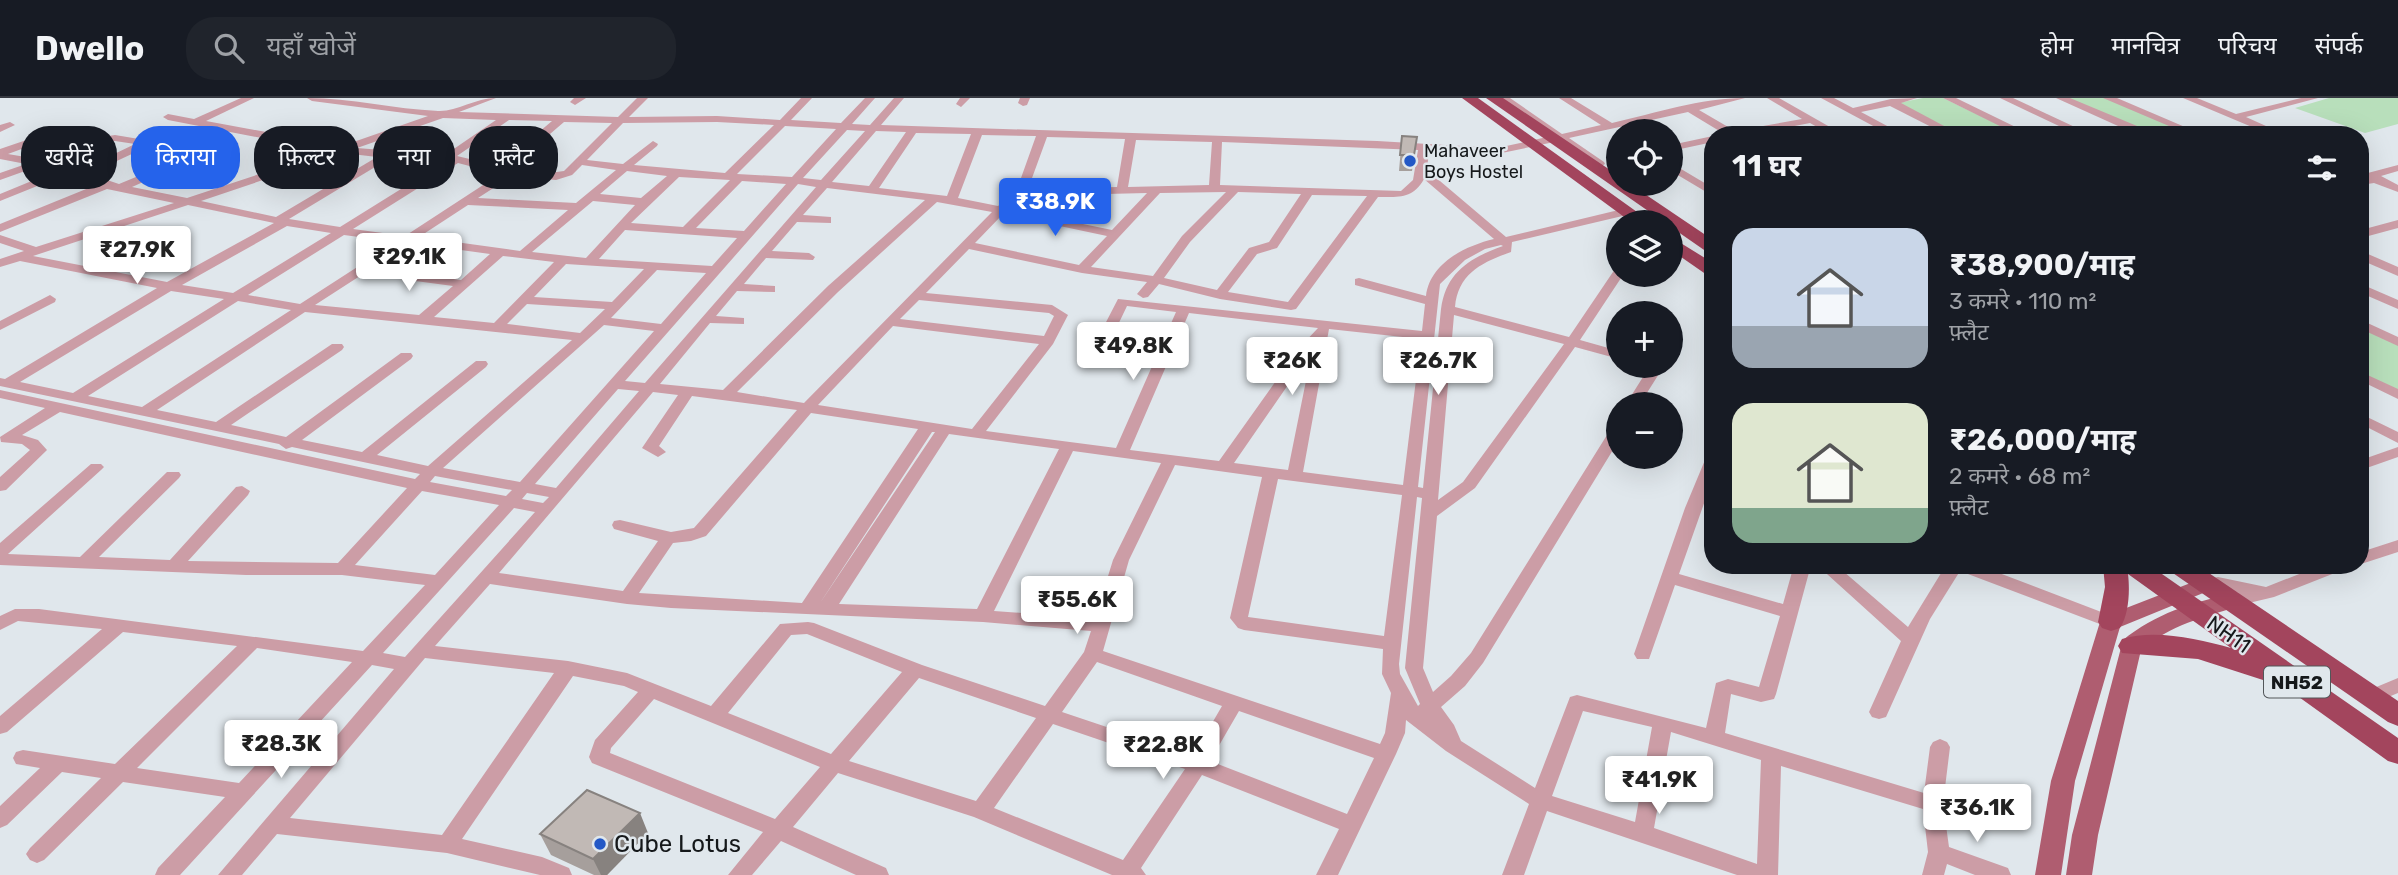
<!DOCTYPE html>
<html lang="hi">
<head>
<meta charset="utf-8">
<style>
  body { margin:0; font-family:Rubik,"Noto Sans Devanagari",sans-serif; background:#20242c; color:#f1f3f6; height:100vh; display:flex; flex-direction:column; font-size:26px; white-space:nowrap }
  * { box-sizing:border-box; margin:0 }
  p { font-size:23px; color:#9ea1a6 }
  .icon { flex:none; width:38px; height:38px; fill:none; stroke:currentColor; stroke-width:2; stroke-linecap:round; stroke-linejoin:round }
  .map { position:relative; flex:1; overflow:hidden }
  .panel { position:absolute; left:1704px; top:28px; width:665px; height:448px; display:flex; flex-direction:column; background:#171b24; border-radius:28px; box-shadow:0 7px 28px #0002 }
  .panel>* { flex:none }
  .hud { position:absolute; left:21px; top:28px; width:665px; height:63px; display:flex; gap:14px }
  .fabs { position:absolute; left:1606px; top:21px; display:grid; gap:14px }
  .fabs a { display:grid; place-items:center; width:77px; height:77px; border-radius:50%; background:#171b24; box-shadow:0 7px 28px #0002; font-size:35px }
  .price { position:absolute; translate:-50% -60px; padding:0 16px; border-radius:7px; background:#fff; color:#222; font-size:23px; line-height:46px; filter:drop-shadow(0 2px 4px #0008) }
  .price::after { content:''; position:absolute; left:50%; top:42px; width:21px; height:16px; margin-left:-10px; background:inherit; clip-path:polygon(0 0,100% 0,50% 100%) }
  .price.active { background:#2563eb; color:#fff }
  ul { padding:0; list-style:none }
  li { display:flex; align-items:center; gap:21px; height:175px; padding:0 28px }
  li span { display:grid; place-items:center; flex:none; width:196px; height:140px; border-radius:21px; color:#555 }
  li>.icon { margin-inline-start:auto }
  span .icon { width:84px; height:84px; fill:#fffc; stroke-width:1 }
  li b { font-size:30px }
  h2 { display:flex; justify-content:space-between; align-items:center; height:84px; padding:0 28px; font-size:30px }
  .tag { padding:0 24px; border-radius:28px; background:#171b24; box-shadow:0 7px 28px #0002; font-size:24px; line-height:63px }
  .tag.active { background:#2563eb; color:#fff }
  header { display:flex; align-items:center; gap:42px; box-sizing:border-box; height:98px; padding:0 35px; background:#171b24; border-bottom:2px solid #363941 }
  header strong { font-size:33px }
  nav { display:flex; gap:38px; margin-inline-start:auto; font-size:24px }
  .search { width:490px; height:63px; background:#20242c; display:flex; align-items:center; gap:18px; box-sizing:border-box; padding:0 24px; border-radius:28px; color:#9ea1a6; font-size:26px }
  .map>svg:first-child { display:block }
</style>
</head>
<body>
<header>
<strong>Dwello</strong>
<div class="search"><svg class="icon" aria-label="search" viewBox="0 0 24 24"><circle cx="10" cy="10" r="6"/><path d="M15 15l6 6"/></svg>यहाँ खोजें</div>
<nav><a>होम</a><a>मानचित्र</a><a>परिचय</a><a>संपर्क</a></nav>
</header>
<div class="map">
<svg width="2398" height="777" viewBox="0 0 2398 777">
  <rect width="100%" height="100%" fill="#e0e7ec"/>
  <path fill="#b8dfbb" d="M1923,0h20l71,34 -53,3 -63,-32z
    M2061,0h47l72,29 -32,8z
    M2329,0h69v26l-33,9 -70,-25z
    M2367,229l31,16v49l-37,-19v-43z"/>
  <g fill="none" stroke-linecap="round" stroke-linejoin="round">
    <path fill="#cc9da6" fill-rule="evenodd" d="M241,0h13l-48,23 136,25 86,-30 -116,-15 -5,-3c44,0 87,11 131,13 18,1 37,-13 58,-13l-37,14 159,5 19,-19h11l-19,19 88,-1 63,4 21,-22h11l-21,22 50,3 24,-25h10l-23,26 18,1 24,-27h10l-23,27 496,16 120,7 55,-12 -54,-38h12l52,36 39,-9 -42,-27h12l41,25c44,-10 88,-25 133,-25l-46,12 36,21 67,-12 -35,-21h12l65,37h-13l-21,-12 -61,12h-23l-38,-23 -119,26 35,24 1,2 -5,3 -41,-26 -62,13 -68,-4 -2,20 79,67 121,-29 6,4 -2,2 -119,28 -1,10c-28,10 -53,21 -56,55l114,30 46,-68 4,-1v7h4l-43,65 39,11v8l-44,-12 -100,141 -38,28 -14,152 10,24 18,-16 20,-23 141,-226 7,-4v17l-136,223 -18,23 -24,21 13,18 7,16 74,47 35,-91 7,-2 129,33 10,-45 12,-4 31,8 21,-71 -105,-31 -26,74h-12l-3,-5 51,-146 20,-48 8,-5v23l-34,96 104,30 11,-39h17l-35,129 -2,5 -13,3 -30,-8 -6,39 199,60 6,-46 3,-5 7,-3 7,3 3,5 -7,57 6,43 59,21 3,7h-36l-28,-11 -3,11h-22l6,-23 -5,-43 -142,-43 -3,109h-41l-190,-64 -23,64h-22l27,-71 -83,-53 -40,-31 -1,13 -9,21 -58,121h-22l23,-46 -137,-54 -61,93 5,7h-34l-138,-58 -136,-44 -45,54 93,41 3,7h-33l-75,-34 -29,34h-24l35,-43 -171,-69 -3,-6 6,-17 43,-48 -14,-6 -51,-10 -111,163 80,18 27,11 3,7h-32l-93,-22 -170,-19 -35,41h-24l176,-206 -22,-4 -192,210h-25l3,-7 67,-71 -102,-15 -79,78 -7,3 -7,-3 -4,-6 4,-6 71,-70 -39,-6 -55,53 -7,3v-22l40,-38 -24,-4 -3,-6 3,-6 7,-2 92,14 122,-118 -114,-14 -116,100 -7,2v-18l102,-87 -84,-8 -18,9v-14l15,-7h24l324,42 62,-66 -83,-10h-96l-246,-10v-22l91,-79h10l3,3 -3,3 -93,84 72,3 87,-85h12l2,3 -2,3 -80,79 71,3 66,-73 6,-1 8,5 -2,4 -60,66 150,2 69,-75 -347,-76 -38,23 16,5 9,10 -41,40 -6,1v-14l30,-27 -8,-6 -21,-2 -1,-5 45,-29 -45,-10v-8l415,89 5,-5 -128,-27 -6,2 -7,-5 -279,-58v-8l5,1 152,-91 -137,-27 -20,6v-8l24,-8 -24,-8v-8l36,12 138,-44 -67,-14 -107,43v-8l96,-39 -29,-11 -67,27v-7l56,-23 -17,-5 -39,14v-7l26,-9 -26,-5v-10l50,-17 4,1v4l-46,17 29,5 58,-21 20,-3 36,6v4l-62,29 30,10 58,-24 4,1v4l-49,22 55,11 142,-47 -161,-31 -5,-3 5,-3 26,5zM443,20l53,2 -51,35 -88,-7zM509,22l43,1 -53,45 -42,-10zM564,24l48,1 -48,48 -22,3 -33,-5zM717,24l57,3 -49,48 -91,-8 23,-19 1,-2 -5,-3 -30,23 -36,-4 36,-37zM785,28l51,3 -44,48 -55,-3zM847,32l18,1 -44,49 -18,-2zM876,33l30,1 -37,54 -37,-4zM916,35l55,1 -24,62 -68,-8zM982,37l54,1 -20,56 -18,14 -40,-8zM1047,39l78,2 -8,48 -89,2zM1136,42l76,2 -3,43 -81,2zM115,43l20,3 -56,27 -30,-9 52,-19zM1222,44l196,8 -5,30 -12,11 -181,-6zM343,55l34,4 -101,60 -75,-16zM390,60l56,3 -106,66 -51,-8zM458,65l42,11 -95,62 -52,-7zM582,67l34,5 -40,33 -98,-5 34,-22 44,4 16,-5zM627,73l40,5 -26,22 -41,-4zM679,79l51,3 -47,47 -52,-4zM1424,81l70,60c-29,7 -64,24 -68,57l-67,-18 -4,1v6l70,19 -3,27 -304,-32 -14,27 2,3h10l11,-23 49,6 -60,136 -130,-17 67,-87 15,-29 -16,-10 -126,-12 43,-44 113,24 65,9 -10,12 6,4 5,-1 11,-13 61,15 71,11 5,-1 82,-112c21,0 35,2 46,-18zM742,83l44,3 -42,47 -48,-3zM798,86l18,3 -171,196 -20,-2zM827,90l98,12 -97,86 -105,104 -63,-6 50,-61 34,1v-6l-28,-2 21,-25 38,1v-6l-31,-2 22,-26 47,2 2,-3 -6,-4 -37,-2 25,-29 34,1v-6l-28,-2zM1226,94l-44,44 -29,40 -62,-9 69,-74zM1238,94l63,2 -32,48 -20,6 -32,42 -53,-12 26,-36zM1147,95l-35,37 -102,-21 14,-13zM1312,97l55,1 -79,106 -60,-10 29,-38 20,-6zM593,103l42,4 -49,53 -54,-6zM937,104l55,10 -188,191 -67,-11 101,-100zM188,107l86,18 -107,59 -134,-26zM468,107l100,5 -48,41 -101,-14zM1003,116l104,22 -28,29 -104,-22zM287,128l44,7 -98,60 -51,-8zM625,132l112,8 -25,28 -113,-7zM344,137l52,7 -96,62 -52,-9zM410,145l80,11 -29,26 -89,-12zM1501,147l2,1c-33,12 -57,26 -62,63l-18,179 -5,-1 22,-203 25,-24 20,-11zM503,158l51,6 -60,61 -60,-6zM566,166l78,5 -32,33 -78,-5zM657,172l49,3 -45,51 -50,-6zM363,176l90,12 -34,29 -104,-10zM171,193l53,8 -151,94 -53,-11zM919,202l130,13 5,3 -10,20 -144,-17zM238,203l53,9 -149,97 -54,-11zM527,206l78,5 -25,24 -73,-9zM305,214l267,28 -144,126 -51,-11 109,-88 2,-3 -2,-3h-10l-114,91 -60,-12 109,-81 2,-3 -2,-3h-10l-115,84 -55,-12 111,-75 2,-3 -2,-3h-10l-116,78 -59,-12zM1189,215l129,15 -18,19 -81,114 -89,-11zM1454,217l110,29 -101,138 -25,18zM604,227l50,6 -134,151 -77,-14zM893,228l146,18 -67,85 -154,-24zM1329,231l92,10 -18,146 -100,-13zM1312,253l-24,119 -54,-7 76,-110zM618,291l21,2 -83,97 -21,-4zM653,294l25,3 -36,53 16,9 8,-5 -7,-6 33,-50 105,14 -103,118 -23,4 -51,-12 -6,1 -2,4 2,4 44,12 -35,50 -124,-18zM811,315l107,16 -116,174 -163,-10 34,-50 18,-2 15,-5zM932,334h3l-115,171zM949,336l110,15 -82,160 -138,-5zM1073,353l88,12 -48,97 -18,58 -101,-7zM1175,367l87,12 -32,141 8,10 6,2 139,19 -1,25 9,19 -6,40 -5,11 -277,-93 26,-91zM435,378l77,14 -6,6 -76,-14zM1278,381l124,16 -18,141 -136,-19zM422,393l77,14 -64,70 -80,-10zM527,395l22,4 -6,6 -21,-4zM1417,399l5,1 -17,170 15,36 -2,2 -18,-32 -1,-10zM514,410l21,4 -130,145 -22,-4zM490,486l137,20 44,4 312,14 108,9 -7,21 -39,54 -123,-41 -108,-42 -6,-1 -28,2 -69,82 -84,-33 -59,-12 -133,-15zM807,536l95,38 -71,82 -103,-41 63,-78zM257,550l95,14 -113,121 -102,-15zM425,560l129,15 -112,162 -152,-17zM1097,564l125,44 -29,50 -131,-44zM919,580l117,40 -60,83 -127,-40zM654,601l166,68 -45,52 -165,-66 1,-5zM1239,613l135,47 -27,56 -137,-53zM1583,613l69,16 -17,95 -83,-26zM1053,626l132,45 -62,91 -129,-52zM1671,634l90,28 -4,104 -103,-36z
      M574,0h12l-11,7 -5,-3z
      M960,0h10l-9,9 -5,-3z
      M1020,0h10l-3,7 -4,1 -5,-3z
      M1821,0h13l19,10 38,-9 26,-1 -16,5 60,32h-14l-57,-29 -29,6 43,23h-14z
      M1943,0h13l76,37h-14z
      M2000,0h13l79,37h-14z
      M2056,0h14l79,33 20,-5 -66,-28h14l68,29 -24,8h-23z
      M2183,0h14l39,16 65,-16h17l-72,19 40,18h-15z
      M10,24l5,3 -15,7v-7z
      M1713,38v6l-42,9v-6z
      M1671,65l42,25v8l-42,-25z
      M2398,67v6l-17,5 17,9v7l-24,-9 -13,2 3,-11z
      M2398,122v8l-37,10v-8z
      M2361,153l37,16v9l-37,-16z
      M2361,186l37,16v9l-37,-16z
      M50,197l6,4 -1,3 -55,28v-9z
      M2361,222l37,17v9l-37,-17z
      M1646,268h14l2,3 -22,35h-14l22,-35z
      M2361,274l37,17v10l-37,-18z
      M2361,316l37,18v11l-37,-19z
      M2398,349v10l-37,13v-10z
      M2398,442v12l-37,12v-12z
      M1817,467h19l72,62 38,-62h32l139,53 3,4 -3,4h-12l-145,-55 -30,48 -44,98 -7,2 -7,-2 -3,-5 32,-71z
      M2322,467h25l-2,4 -71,28 -42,10 -6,-2 -3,-4 3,-4 13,-4c-13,-2 -27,-1 -39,-5l-3,-4 3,-4 18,-3 48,10z
      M2398,580v15l-17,7 -7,-2 -2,-5 2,-5z"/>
    <path fill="#af5d70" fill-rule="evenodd" d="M2206,479l7,2 4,5 -4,5 -93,38 -45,154 -14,94h-26l16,-94 49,-159 3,-5z
      M2232,496l8,2 3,5 -3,5c-36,11 -70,19 -99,44l-43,185 -6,40h-26l6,-40 51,-195c32,-26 69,-38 109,-46z"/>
    <path fill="#a3455d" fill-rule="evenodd" d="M1462,0h16l173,124h-20z
      M1486,0h17l116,78v8h11l83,56v13l-6,-1 -36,-25v-5h-7z
      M1671,139l42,26v13l-6,-1 -36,-25z
      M2103,467h46l249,173v26l-10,-3 -117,-84 -8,3 -65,-21 -76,-6 -4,-7 4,-7c33,-10 76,0 109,9l-103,-74c2,17 1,40 -8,54l-9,3 -9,-3 -4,-6 7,-35z
      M2167,467h30l201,136v25l-10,-4 -218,-151z"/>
  </g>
  <path fill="#a69f9c" d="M1402,38l13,16 -3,19h-13z
    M648,735l-41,42h-13l-43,-20 -11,-21z"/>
  <path fill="#87827f" d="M640,715l8,20 -41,42h-6l-8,-16z"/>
  <path fill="#c1b9b5" stroke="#87827f" stroke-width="2" d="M1402,38l15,1 -3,18h-14z
    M587,692l53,23 -47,46 -53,-25z"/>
  <g fill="#2358c6" stroke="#e0e7ec" stroke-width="2.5">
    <circle cx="1410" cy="63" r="7"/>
    <circle cx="600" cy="746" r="7"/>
  </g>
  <g text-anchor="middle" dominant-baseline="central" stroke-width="5" stroke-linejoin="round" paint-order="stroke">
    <g font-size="18" fill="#15181a" stroke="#e0e7ec" text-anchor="start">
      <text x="1424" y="53">Mahaveer<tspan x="1424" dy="21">Boys Hostel</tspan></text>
    </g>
    <rect fill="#e0e7ec" stroke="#525659" stroke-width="2" x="2264" y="568.5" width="66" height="31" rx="5"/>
    <g font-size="19" font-weight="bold" fill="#15181a">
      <text x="2297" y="584">NH52</text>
    </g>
    <g font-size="21" fill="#15181a" stroke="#e0e7ec">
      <text transform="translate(2229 536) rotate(35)">NH11</text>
    </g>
    <g font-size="24" fill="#15181a" stroke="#e0e7ec" text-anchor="start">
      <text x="614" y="746">Cube Lotus</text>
    </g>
  </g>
</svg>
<div class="fabs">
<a><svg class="icon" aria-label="locate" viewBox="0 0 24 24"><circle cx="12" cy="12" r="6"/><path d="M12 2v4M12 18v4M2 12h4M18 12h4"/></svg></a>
<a><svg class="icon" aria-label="layers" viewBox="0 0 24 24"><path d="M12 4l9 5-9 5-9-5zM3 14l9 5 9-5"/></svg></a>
<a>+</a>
<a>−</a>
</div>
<b class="price active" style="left:1055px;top:140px">₹38.9K</b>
<b class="price" style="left:137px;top:188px">₹27.9K</b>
<b class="price" style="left:409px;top:195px">₹29.1K</b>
<b class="price" style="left:1133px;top:284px">₹49.8K</b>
<b class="price" style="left:1292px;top:299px">₹26K</b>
<b class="price" style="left:1438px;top:299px">₹26.7K</b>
<b class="price" style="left:1077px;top:538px">₹55.6K</b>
<b class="price" style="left:281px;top:682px">₹28.3K</b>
<b class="price" style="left:1163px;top:683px">₹22.8K</b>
<b class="price" style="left:1659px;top:718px">₹41.9K</b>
<b class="price" style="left:1977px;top:746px">₹36.1K</b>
<div class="hud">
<a class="tag">खरीदें</a>
<a class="tag active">किराया</a>
<a class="tag">फ़िल्टर</a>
<a class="tag">नया</a>
<a class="tag">फ़्लैट</a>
</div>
<section class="panel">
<h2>11 घर<svg class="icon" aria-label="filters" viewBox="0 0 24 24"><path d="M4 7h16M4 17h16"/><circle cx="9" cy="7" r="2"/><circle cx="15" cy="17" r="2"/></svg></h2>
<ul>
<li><span style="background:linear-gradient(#c9d6e8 70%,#9aa5b1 0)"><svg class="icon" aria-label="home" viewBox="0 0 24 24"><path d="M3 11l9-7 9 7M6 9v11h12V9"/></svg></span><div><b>₹38,900/माह</b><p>3 कमरे · 110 m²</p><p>फ़्लैट</p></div></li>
<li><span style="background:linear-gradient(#dfe7d0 75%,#7fa58c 0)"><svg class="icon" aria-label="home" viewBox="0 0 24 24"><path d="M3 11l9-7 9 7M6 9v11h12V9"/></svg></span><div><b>₹26,000/माह</b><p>2 कमरे · 68 m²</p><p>फ़्लैट</p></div></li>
</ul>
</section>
</div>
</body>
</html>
